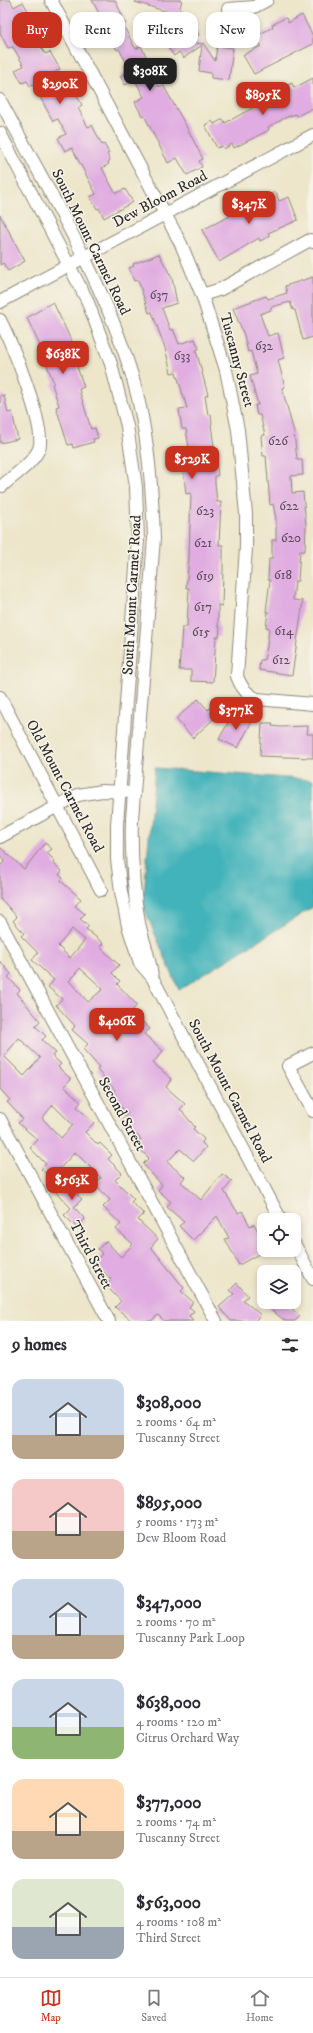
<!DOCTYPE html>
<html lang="en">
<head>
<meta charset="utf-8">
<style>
  body { margin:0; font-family:"IM FELL DW Pica",serif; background:#f2f2f3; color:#2b2b33; height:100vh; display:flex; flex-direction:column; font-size:15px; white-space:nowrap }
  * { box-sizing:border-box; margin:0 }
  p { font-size:13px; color:#7c7c81 }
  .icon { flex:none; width:22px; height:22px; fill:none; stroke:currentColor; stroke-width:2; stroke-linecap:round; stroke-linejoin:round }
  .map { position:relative; height:1321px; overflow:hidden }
  .drawer { display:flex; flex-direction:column; background:#fff; flex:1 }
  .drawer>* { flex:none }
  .top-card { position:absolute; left:12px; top:12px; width:289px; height:36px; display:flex; gap:8px }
  .fabs { position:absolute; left:257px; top:1213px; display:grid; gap:8px }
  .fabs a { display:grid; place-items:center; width:44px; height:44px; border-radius:8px; background:#fff; box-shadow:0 2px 6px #0003; font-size:20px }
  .price { position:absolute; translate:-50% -34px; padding:0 9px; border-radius:8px; background:#c8321e; color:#fff; font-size:13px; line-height:26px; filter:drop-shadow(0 1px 2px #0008) }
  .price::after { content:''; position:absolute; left:50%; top:24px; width:12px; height:9px; margin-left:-6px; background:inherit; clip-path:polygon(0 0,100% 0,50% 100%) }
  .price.on { background:#222; color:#fff }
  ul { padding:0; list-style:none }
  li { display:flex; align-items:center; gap:12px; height:100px; padding:0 12px }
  li span { display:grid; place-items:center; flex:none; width:112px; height:80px; border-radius:12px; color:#555 }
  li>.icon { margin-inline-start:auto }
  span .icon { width:48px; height:48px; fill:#fffc; stroke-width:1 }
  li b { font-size:17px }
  h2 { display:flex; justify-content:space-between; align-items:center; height:48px; padding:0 12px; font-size:17px }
  .chip { padding:0 14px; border-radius:12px; background:#fff; box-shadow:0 2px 6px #0003; font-size:14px; line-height:36px }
  .chip.on { background:#c8321e; color:#fff }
  .menu { display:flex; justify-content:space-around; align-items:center; height:56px; border-top:1px solid #e1e1e2; background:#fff; font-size:11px; color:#7c7c81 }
  .menu a { display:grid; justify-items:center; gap:2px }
  .menu .on { color:#c8321e }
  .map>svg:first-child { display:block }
</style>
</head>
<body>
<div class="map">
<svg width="313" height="1321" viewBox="0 0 313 1321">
  <rect width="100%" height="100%" fill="#f7f3e8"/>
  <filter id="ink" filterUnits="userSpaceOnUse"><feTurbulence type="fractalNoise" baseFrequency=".025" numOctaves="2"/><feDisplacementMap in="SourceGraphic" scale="8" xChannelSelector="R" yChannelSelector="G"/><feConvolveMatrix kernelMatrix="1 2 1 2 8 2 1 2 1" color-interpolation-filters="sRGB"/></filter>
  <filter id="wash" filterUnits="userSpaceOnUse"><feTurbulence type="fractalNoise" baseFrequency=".012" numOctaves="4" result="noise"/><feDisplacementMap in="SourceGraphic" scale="16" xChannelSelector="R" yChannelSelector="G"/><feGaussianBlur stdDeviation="0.9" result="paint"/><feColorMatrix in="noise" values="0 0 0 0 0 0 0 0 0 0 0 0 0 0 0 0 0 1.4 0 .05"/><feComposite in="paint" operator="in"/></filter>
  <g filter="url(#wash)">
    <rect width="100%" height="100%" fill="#ede6cb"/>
    <path fill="#43b3ba" stroke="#376f72" d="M155,768l158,12v127l-134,83 -36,-84z"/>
    <g id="blocks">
      <path fill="#e0ace1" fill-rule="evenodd" d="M0,0h10l4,7 9,-5 14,25 -4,2 3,9 9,16 5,-2 10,17 -8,5 9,16 5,7 9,-5 7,13 -4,3 10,19 4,-2 10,20 2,-1 5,9 -2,1 3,6 -2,2 1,2 -7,4 10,19 4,6 9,-4 8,13 -29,16 -5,-10 -2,1 -7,-12 6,-3 -24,-46 -7,3 -7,-13 8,-4 -8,-15 -5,2 -20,-37 -3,2 -3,-5 -5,2 -7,-13 9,-4 -11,-19 -5,1 -8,-15z
        M92,0h23l11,23 -3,2 11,21 2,3 5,-3 11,22 -2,1 9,18 4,-2 22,39 18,35 -4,2 3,6 -15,8 -10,-17 -9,5 -24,-48 -2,1 -7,-14 9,-5 -9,-17 -10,5 -5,-9 11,-5 -12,-22 -2,1 -10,-16 -10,5 -5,-10 12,-6z
        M136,0h46l-4,15 -43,-13z
        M302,15l11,21v8l-59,30 -11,-19 18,-9 -5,-10 17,-9 -1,-2 9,-5 5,-2 2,5z
        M185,20l4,6 3,-2 7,11 -9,7 12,2 1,-1 12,18 2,-15 16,2 -4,32 -18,-2v-5l-12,-2 3,-26 -18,13 -5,-6 -5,4 -9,-13 5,-4 -4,-6z
        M313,78v30l-16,8 -1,-2 -9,3 -19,10 1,3 -35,18 -2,-4 -8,5 -2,-3 -5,2 -12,-23 7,-4 2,3 9,-5 2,4 46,-25 -2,-3 23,-12 2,5z
        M276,192l3,9 10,-4 9,23 -30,13 2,3 -10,5 -1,-3 -40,24 -17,-32 28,-14 -1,-2 16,-8 3,4 15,-9 -1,-4z
        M0,215l25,46 -17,10 -5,-8 -3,2z
        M159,254l13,24 5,25 -15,5 8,22 3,-1 6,15 16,-5 4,10 -3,1 12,45 -3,1 3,19 3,-1 1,10 -1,1 7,50 -3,1v7l2,19h4l-2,43h4v26l-1,35 -4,-1v22h2l-1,10h-3l-3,45 -22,-1v-11h-12l3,-43h5l1,-20 1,-19h-3l3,-31 2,-64 -5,1 -4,-36h-3l-1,-8 11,-2 -3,-19h-4l-3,-20 8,-1 -11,-36 -5,1 -6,-25 -13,-36 -3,1 -11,-33 -4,1 -5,-13 5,-2 -1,-2z
        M313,277v60l-10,3 -8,-30h-2l-3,-8 -19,5v3l-11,4 8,22 10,-3 6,25 -6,2 7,27 -3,1 12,44 3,28h5l1,15 -12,1 1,17 11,-1 3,34 -1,25h-5l-2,30h-3l-2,19 10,1 -11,74 -33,-5 1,-10h4l3,-14 2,-18 -3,-1 2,-15h-2l4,-32h-2l1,-21h3v-19h4v-21l-3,-15 -3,1 -4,-49h-3l-2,-20 4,-1 -5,-20h-3l-2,-10h3l-8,-29 7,-2 -6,-23 -3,1 -4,-17 -11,-27 33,-12 2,3 19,-6 -2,-7z
        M53,302l24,51 -1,1 3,9 -3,1 8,23 -5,2 12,40 4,-1 3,10 -5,1 1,3 -21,6 -1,-4 -4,1 -12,-38 3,-1 -7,-22 2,-1 -8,-20h2l-21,-45z
        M4,395l4,18 4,-1 6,27 -18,4v-47z
        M198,699l10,11 2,-2 8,7 -25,23 -17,-19z
        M233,714l19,7 -14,27 -19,-9z
        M262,723h11l-1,3 8,1 28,-1 -1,8h6v24l-53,-2z
        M45,843l7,6 -5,4 8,8 -2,2 9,8 -3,4 4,3 -2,3 20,18 -6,7 10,8 -5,5 9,7 -3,3 17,14 -3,4 19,18 -7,8 8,8 -3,3 20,21 -5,6 18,18 -6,5 19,17 -10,12 19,16 -6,8 19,17 -5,5 15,18 -2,2 11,10 -2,4 4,4 -12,14 -14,-12 -13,13 18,15 -4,5 20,18 21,-26 10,7 -8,10 14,22 4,-2 8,15 4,-2 10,18v9l-25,14 -14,-26 4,-1 -12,-22 -24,24 -14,-14 5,-4 -17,-15 4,-5 -13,-12 4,-5 -19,-21 6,-6 -14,-13 6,-6 -20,-18 7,-8 -19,-16 6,-7 -18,-20 2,-3 -16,-18 5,-5 -16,-14 3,-4 -19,-21 6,-6 -14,-12 6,-7 -22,-20 6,-7 -17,-17 3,-3 -11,-12 4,-4 -15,-17h-2v-34l4,-4 -4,-8v-7l24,22zM72,929l13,11 -15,18 -12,-12zM80,968l23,21 -15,13 -19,-21z
        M0,961l11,13 -3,3 12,13 -3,3 23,28 -5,5 11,10 -4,4 14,13 -4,3 9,8 -3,3 13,12 -7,7 17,16 -4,5 17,16 -9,9 13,13 2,-2 12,12 -4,4 14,14 -7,7 19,19 -3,3 13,12 -6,6 20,19 -7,8 33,41 -3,3 12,11 -4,5 5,4 -5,5 5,5h-30l-6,-6 -7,6h-19l-17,-14 6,-6 -16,-16 6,-6 -17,-17 8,-8 -4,-5 8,-8 15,16 12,-13 -17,-15 5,-5 -18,-17 7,-7 -15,-16 6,-6 -26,-26 -24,26 -10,-9 5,-5 -16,-16 8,-8 -20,-17 5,-4 -16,-17 3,-2 -10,-11zM19,1038l21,20 -16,18 -20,-20zM53,1105l20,20 -12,13 -19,-20z
        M75,1179l9,9 -7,7 5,4 -8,8 11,12 -8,9 -13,-13 7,-7 -16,-17 10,-9 3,3z
        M237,1283l11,13 -5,4 18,15 -6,6h-24l-12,-14 15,-13 -4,-4z
        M262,1302h22l16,14 -5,5h-10z"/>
    </g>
  </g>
  <g filter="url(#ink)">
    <use href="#blocks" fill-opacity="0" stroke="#8c887b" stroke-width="1"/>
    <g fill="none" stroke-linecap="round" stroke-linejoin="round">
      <g stroke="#8c887b" stroke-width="14">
        <path id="minor" d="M51,0l130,244 21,51 24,75 12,60 8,84v34l-9,128c4,11 9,18 20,23l56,5
          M228,9l26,-2 13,-7
          M0,100c48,91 104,180 133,279 15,52 19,106 21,159l-22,281c-1,35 1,69 7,104 4,18 11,35 13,54
          M0,133l87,167 24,64 16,62 9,61 2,53 -21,285v34l4,33 7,34 12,37 12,14 129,243
          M202,295l19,-6 89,-49 3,2
          M0,302l313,-167
          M0,320c11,22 47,108 39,129 -7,15 -25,26 -37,37
          M0,697l101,193
          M0,837l78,-42 24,-4 23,1
          M0,922l216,399
          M313,1053l-25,13 25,45
          M0,1119l109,202
          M294,1243l19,36"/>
      </g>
      <use href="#minor" stroke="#fff" stroke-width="12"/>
    </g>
  </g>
  <g text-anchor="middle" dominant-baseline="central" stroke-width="3" stroke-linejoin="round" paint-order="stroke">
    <g font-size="13" fill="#584b58">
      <text x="159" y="295">637</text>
      <text x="264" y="346">632</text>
      <text x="182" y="356">633</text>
      <text x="278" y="441">626</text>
      <text x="289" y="506">622</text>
      <text x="205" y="511">623</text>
      <text x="291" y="538">620</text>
      <text x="203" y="543">621</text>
      <text x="283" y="575">618</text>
      <text x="205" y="576">619</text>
      <text x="203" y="607">617</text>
      <text x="284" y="631">614</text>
      <text x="201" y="632">615</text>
      <text x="281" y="660">612</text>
    </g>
    <g font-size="15" fill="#2b2b2b" stroke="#f7f3e8">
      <text transform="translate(160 199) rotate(-28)">Dew Bloom Road</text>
      <text transform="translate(91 242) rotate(64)">South Mount Carmel Road</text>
      <text transform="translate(237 360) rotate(75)">Tuscanny Street</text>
      <text transform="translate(132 595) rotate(-87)">South Mount Carmel Road</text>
      <text transform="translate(65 786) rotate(62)">Old Mount Carmel Road</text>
      <text transform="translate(230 1091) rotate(62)">South Mount Carmel Road</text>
      <text transform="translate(122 1114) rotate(61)">Second Street</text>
      <text transform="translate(91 1255) rotate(62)">Third Street</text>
    </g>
  </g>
</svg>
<div class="fabs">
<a><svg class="icon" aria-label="locate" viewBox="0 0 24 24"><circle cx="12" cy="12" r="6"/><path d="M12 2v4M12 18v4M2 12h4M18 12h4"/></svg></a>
<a><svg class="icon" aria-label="layers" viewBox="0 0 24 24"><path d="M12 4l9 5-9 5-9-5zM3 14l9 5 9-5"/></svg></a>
</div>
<b class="price on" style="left:150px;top:92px">$308K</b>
<b class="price" style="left:60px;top:105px">$290K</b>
<b class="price" style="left:263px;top:116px">$895K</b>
<b class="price" style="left:249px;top:225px">$347K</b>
<b class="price" style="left:63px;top:375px">$638K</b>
<b class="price" style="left:192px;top:480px">$529K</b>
<b class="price" style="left:236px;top:731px">$377K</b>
<b class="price" style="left:117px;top:1042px">$406K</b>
<b class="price" style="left:72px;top:1201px">$563K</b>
<div class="top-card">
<a class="chip on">Buy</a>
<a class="chip">Rent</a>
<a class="chip">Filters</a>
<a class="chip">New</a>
</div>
</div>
<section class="drawer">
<h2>9 homes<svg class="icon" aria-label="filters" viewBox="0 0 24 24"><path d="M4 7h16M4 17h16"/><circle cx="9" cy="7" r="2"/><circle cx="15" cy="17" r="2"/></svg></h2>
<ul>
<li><span style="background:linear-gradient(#c9d6e8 70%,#b9a48a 0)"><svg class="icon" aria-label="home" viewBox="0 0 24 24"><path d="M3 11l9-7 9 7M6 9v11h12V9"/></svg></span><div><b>$308,000</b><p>2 rooms · 64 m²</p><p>Tuscanny Street</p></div></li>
<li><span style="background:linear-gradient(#f6c9c9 65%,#b9a48a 0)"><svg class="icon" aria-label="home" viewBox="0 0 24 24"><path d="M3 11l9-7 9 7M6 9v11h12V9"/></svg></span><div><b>$895,000</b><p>5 rooms · 173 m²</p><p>Dew Bloom Road</p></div></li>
<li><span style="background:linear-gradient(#c9d6e8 70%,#b9a48a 0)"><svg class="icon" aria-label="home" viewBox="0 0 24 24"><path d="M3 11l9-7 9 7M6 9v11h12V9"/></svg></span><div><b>$347,000</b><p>2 rooms · 70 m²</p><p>Tuscanny Park Loop</p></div></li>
<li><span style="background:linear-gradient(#c9d6e8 60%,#8fb573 0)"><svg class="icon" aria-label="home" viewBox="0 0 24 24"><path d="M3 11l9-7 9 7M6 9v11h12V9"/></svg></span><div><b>$638,000</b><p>4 rooms · 120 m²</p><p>Citrus Orchard Way</p></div></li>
<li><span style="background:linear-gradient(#ffd9b3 65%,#b9a48a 0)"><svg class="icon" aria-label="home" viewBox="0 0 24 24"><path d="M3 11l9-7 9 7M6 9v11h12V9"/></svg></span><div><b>$377,000</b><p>2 rooms · 74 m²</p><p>Tuscanny Street</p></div></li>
<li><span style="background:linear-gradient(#dfe7d0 60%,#9aa5b1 0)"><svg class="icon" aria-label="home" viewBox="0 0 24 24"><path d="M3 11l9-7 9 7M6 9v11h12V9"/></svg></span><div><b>$563,000</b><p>4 rooms · 108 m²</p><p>Third Street</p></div></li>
</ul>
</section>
<nav class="menu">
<a class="on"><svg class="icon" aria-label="map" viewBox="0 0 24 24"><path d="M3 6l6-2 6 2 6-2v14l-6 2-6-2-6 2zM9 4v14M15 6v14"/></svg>Map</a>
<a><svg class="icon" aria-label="saved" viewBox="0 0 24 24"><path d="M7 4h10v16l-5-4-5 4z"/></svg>Saved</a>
<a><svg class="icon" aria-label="home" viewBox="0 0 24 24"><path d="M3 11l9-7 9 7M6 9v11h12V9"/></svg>Home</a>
</nav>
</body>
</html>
